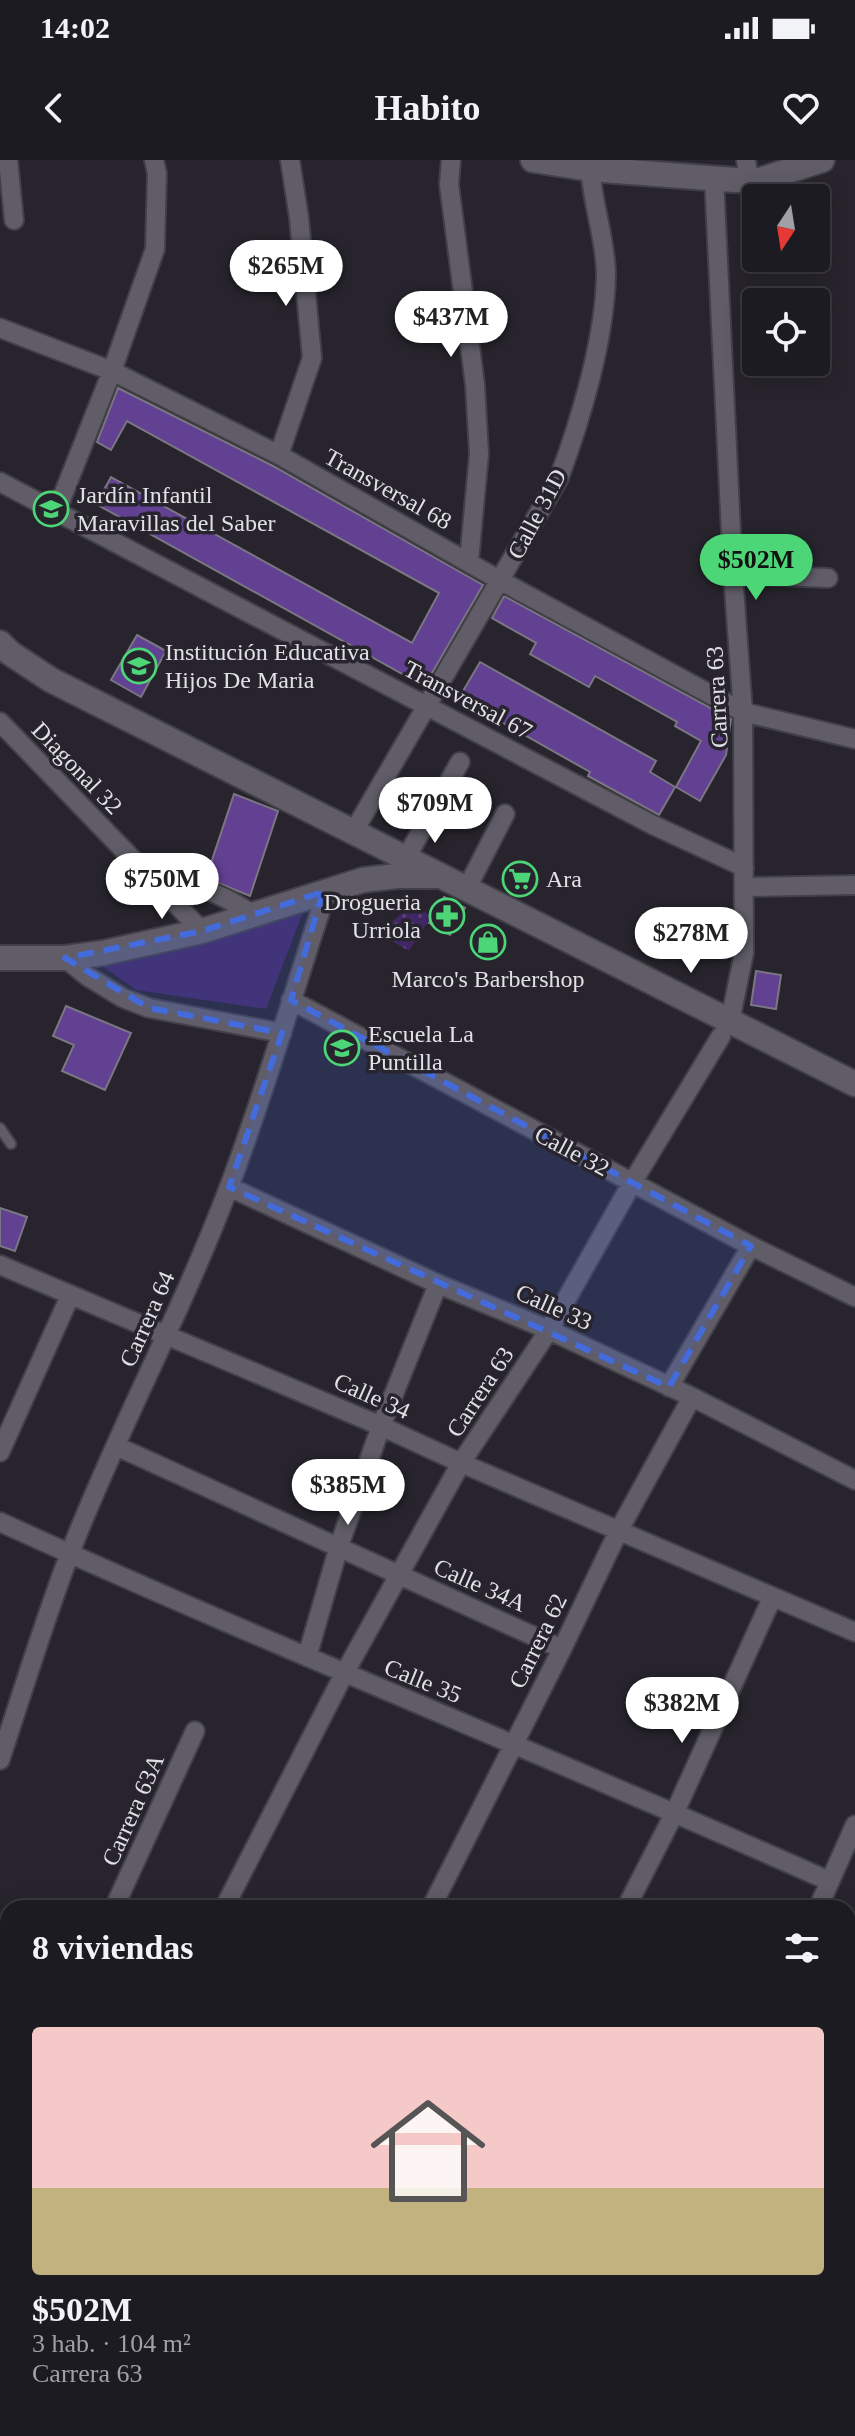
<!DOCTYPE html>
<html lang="es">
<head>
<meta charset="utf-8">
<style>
  body { margin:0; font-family:Georgia,serif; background:#2a282f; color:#f1f3f6; height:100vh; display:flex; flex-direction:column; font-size:30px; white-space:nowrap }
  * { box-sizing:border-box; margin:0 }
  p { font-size:26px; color:#a0a1a5 }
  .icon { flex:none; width:44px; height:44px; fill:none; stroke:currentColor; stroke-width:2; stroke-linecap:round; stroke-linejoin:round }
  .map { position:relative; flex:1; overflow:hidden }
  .drawer { position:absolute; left:0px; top:1740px; width:856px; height:536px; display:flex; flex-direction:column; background:#1d1b22; border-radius:24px 24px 0 0; box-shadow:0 4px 20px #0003,0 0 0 2px #3b3940 }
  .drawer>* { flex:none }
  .needle { width:52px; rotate:192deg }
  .fabs { position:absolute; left:742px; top:24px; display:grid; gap:16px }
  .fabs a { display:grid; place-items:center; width:88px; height:88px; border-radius:8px; background:#1d1b22; box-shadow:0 4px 20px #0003,0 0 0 2px #3b3940; font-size:40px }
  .price { position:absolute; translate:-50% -68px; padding:0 18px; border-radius:28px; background:#fff; color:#222; font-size:26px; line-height:52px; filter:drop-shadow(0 2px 4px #0008) }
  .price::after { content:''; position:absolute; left:50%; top:48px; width:24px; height:18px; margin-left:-12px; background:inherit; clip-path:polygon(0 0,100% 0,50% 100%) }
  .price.current { background:#4cd677; color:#111 }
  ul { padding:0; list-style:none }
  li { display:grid; align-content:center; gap:16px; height:424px; padding:0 32px }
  li span { display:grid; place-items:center; height:248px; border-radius:8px; color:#555 }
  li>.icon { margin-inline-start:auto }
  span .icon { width:144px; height:144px; fill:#fffc; stroke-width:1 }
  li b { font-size:34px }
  h2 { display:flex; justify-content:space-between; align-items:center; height:96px; padding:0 32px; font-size:34px }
  .status { display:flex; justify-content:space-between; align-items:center; height:56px; padding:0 40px; background:#1d1b22; direction:ltr }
  .status svg { height:22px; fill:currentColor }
  header { display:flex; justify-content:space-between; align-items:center; height:104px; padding:0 32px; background:#1d1b22; font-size:36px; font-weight:700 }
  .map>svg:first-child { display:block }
</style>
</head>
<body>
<div class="status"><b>14:02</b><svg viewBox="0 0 49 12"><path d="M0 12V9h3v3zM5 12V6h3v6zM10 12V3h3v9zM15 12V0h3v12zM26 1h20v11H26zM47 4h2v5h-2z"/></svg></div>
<header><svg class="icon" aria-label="back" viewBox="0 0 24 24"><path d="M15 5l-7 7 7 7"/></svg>Habito<svg class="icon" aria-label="heart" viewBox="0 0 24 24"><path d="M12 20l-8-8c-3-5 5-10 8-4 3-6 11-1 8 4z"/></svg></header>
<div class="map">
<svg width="855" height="2276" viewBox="0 0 855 2276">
  <defs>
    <pattern id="grass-dots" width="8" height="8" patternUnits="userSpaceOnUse" patternTransform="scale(2)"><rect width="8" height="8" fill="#402763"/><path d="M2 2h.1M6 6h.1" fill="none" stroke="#5b4679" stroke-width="1.8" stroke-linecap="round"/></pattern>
    <pattern id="water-waves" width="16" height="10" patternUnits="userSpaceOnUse" patternTransform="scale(2)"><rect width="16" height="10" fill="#1f013c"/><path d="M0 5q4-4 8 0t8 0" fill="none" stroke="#3f2658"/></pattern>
  </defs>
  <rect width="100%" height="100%" fill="#27242d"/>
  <path fill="url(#grass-dots)" d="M413,742l18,15 -22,34 -29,-17z"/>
  <path fill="#402763" d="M305,747l-39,102 -130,-19 -35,-25z"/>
  <path fill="url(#water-waves)" d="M855,1854v112l-7,20v-73l5,-9 -5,-24z"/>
  <path fill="#624092" stroke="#7a7783" stroke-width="2" d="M118,228l155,78 210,119 -55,95 -4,-2v8l-328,-182 15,-27 301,166 27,-50 -312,-172 -16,29 -14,-8z
    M504,436l227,123 -5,36 -26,46 -24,-14 25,-46 -26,-15 2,-4 -82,-46 -6,11 -59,-33 6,-11 -44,-25z
    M137,475l29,16 -25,46 -30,-17z
    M480,502l176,99 -6,11 25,15 -16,28 -71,-39 2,-4 -131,-74z
    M234,634l44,17 -28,85 -44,-18z
    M444,737l21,11 -15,27 -21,-12z
    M756,811l25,4 -5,34 -25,-4z
    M66,846l65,27 -26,57 -43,-19 12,-26 -21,-9z
    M0,1048l27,9 -12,34 -15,-5z"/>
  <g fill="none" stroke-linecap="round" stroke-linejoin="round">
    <g stroke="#424047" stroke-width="13">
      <path id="lane" d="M0,968l11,16"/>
    </g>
    <g stroke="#424047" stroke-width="22">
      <path id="street" d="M8,0l6,60
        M451,0l-2,24 26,201 4,69 -10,107
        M746,0l3,20
        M714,18l19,396 10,138 1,241 -14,68
        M0,168l112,43 167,84 222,126 242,131 112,27
        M279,295l33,-97 -13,-140 -9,-58
        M0,322l653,343 91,42
        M57,350l55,-139 43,-122 2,-76 -3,-13
        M733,414l95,4
        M0,562l202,209
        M354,671l205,-353c22,-59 46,-140 47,-203 0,-38 -16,-76 -16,-115
        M406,698l54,-96
        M153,722c41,1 65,9 99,32
        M745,727l110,-2
        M467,728l38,-74
        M65,798l22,18 36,22 26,10 133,25
        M291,840l460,246 104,51
        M229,1027l209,97 111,46 143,67 163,83
        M0,1105l381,161 80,37 394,169
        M669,1227l82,-141
        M116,1286l446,203
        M0,1292l70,-156
        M0,1362c274,125 554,236 829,359
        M307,1497l32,-111 42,-120 57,-142
        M0,1600c23,-69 44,-139 70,-207 48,-124 112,-241 159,-366 35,-92 62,-187 93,-281l1,-14
        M114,1748l81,-177
        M224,1748l120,-234 117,-211 88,-133 83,-147 89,-147
        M431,1748l131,-259 57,-119 73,-133
        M626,1748l49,-96 97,-214
        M818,1748l37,-83
        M0,1791l8,2
        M0,1984l8,-16
        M0,2012l8,3
        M848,2058l7,-17
        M0,2193l8,-17
        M181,2276l3,-8
        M374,2276l3,-8
        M601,2276l3,-8
        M759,2276l4,-8"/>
    </g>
    <g stroke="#424047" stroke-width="28">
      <path id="secondary" d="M533,0l57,9 145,11h25l62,-20
        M0,483l10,10 41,27 804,404
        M0,798h65l38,-5 99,-22 161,-51 34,-4h39"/>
    </g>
    <use href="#lane" stroke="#605d68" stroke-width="9"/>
    <use href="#street" stroke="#605d68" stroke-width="18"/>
    <use href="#secondary" stroke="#605d68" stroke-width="24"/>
  </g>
  <path fill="#446bdb" fill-opacity="0.2" stroke="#446bdb" stroke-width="6" stroke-dasharray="16 10" stroke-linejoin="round" d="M323,732l-32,108 460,246 -82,141 -440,-200 53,-154 -133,-25 -84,-50 137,-27z"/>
  <defs>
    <g id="school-ring" transform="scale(1.8)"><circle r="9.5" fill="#27242d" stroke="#4cd677" stroke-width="1.5"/><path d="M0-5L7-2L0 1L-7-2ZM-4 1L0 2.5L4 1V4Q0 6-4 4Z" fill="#4cd677"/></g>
    <g id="supermarket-ring" transform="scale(1.8)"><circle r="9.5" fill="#27242d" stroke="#4cd677" stroke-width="1.5"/><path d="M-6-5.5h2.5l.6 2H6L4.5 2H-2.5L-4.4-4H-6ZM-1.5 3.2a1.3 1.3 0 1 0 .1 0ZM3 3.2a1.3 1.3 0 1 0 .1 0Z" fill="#4cd677"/></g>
    <g id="pharmacy-ring" transform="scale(1.8)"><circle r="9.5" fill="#27242d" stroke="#4cd677" stroke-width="1.5"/><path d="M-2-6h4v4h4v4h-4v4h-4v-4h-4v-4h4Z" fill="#4cd677"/></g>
    <g id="shop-ring" transform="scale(1.8)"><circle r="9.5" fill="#27242d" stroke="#4cd677" stroke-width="1.5"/><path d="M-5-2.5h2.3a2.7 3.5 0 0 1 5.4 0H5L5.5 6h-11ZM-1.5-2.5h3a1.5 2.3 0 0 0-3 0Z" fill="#4cd677"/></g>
  </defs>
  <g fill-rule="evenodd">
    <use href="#school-ring" x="51" y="349"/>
    <use href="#school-ring" x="139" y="506"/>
    <use href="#supermarket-ring" x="520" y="719"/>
    <use href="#pharmacy-ring" x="447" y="756"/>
    <use href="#shop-ring" x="488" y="782"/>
    <use href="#school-ring" x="342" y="888"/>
  </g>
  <g text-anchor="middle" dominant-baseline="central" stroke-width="7" stroke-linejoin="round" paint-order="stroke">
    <g font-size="24" fill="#e2e0e7" stroke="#27242d">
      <text transform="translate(388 329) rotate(29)">Transversal 68</text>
      <text transform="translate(537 354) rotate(-62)">Calle 31D</text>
      <text transform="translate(717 537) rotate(-93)">Carrera 63</text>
      <text transform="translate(468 540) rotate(28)">Transversal 67</text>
      <text transform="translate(77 608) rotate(46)">Diagonal 32</text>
      <text transform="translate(572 991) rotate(28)">Calle 32</text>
      <text transform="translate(554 1147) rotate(24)">Calle 33</text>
      <text transform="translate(147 1159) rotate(-66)">Carrera 64</text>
      <text transform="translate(480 1232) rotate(-57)">Carrera 63</text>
      <text transform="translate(372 1236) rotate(24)">Calle 34</text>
      <text transform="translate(480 1425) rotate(24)">Calle 34A</text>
      <text transform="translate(538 1481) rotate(-64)">Carrera 62</text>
      <text transform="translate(423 1521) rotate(22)">Calle 35</text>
      <text transform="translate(133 1650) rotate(-66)">Carrera 63A</text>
    </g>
    <g font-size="24" fill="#e2e0e7" stroke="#27242d" text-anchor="start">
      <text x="77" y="335">Jardín Infantil<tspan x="77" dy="28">Maravillas del Saber</tspan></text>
      <text x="165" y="492">Institución Educativa<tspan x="165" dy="28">Hijos De Maria</tspan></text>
      <text x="546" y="719">Ara</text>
      <text x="421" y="742" text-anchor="end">Drogueria<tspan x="421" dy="28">Urriola</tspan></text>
      <text x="488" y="819" text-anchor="middle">Marco's Barbershop</text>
      <text x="368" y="874">Escuela La<tspan x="368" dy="28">Puntilla</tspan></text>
    </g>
  </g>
</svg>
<div class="fabs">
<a><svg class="needle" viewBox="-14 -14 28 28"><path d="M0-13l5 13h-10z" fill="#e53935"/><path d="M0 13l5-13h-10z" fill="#a0a1a5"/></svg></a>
<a><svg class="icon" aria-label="locate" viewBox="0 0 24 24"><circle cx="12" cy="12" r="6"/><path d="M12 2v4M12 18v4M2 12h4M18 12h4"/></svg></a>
</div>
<b class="price" style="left:286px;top:148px">$265M</b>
<b class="price" style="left:451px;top:199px">$437M</b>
<b class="price current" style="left:756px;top:442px">$502M</b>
<b class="price" style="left:435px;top:685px">$709M</b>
<b class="price" style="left:162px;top:761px">$750M</b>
<b class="price" style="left:691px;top:815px">$278M</b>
<b class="price" style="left:348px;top:1367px">$385M</b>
<b class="price" style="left:682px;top:1585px">$382M</b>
<section class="drawer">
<h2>8 viviendas<svg class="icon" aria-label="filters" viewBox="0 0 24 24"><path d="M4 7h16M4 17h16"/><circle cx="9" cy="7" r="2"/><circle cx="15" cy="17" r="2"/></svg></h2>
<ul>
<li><span style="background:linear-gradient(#f6c9c9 65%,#c2b280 0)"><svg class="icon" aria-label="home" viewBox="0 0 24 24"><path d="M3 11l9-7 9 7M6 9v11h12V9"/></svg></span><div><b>$502M</b><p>3 hab. · 104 m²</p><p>Carrera 63</p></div></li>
</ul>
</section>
</div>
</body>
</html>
